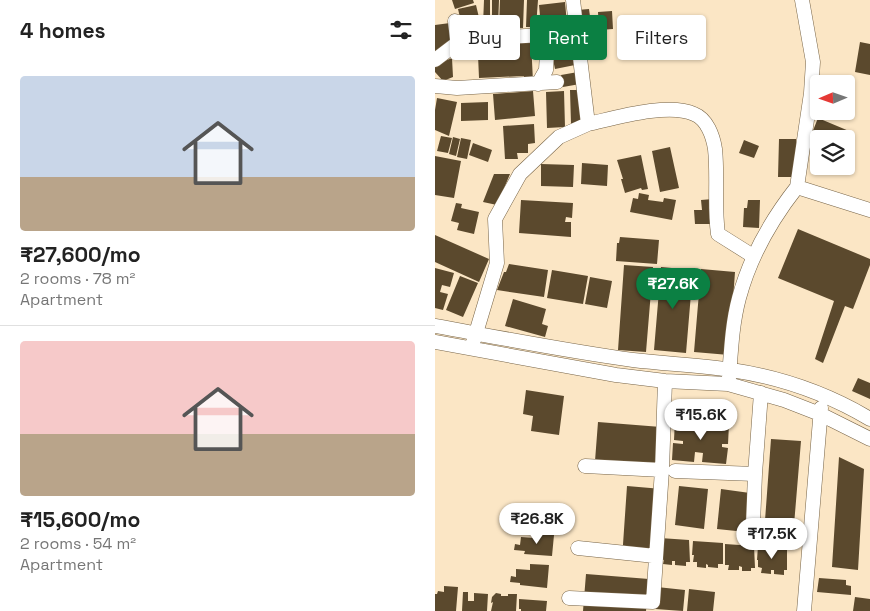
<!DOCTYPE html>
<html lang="en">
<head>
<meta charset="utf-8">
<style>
  body { margin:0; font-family:"Space Grotesk",sans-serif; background:#f2f2f2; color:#222; height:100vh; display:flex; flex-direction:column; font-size:19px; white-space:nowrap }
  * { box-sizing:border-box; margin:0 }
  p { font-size:16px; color:#767676 }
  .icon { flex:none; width:28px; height:28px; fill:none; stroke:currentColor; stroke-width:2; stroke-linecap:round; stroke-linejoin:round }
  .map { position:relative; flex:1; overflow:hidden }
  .details { display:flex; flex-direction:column; background:#fff; width:435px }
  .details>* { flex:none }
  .hud { position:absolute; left:15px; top:15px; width:345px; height:45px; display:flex; gap:10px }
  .needle { width:32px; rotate:268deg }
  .fabs { position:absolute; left:375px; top:75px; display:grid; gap:10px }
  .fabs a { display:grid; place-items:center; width:45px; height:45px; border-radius:5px; background:#fff; box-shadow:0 1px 4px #0004; font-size:25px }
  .price { position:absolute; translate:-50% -42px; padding:0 11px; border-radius:18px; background:#fff; color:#222; font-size:16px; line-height:32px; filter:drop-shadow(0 1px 2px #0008) }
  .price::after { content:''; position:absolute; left:50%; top:30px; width:15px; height:11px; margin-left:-8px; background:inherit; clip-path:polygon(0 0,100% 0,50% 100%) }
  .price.active { background:#0b8043; color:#fff }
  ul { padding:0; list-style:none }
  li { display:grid; align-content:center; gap:10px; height:265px; padding:0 20px }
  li+li { border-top:1px solid #e0e0e0 }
  li span { display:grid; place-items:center; height:155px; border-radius:5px; color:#555 }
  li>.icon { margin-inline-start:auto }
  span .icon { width:90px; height:90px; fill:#fffc; stroke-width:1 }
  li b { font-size:21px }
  h2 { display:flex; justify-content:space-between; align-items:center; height:60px; padding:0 20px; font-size:21px }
  .tag { padding:0 18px; border-radius:5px; background:#fff; box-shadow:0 1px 4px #0004; font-size:18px; line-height:45px }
  .tag.active { background:#0b8043; color:#fff }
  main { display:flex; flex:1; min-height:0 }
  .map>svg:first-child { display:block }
</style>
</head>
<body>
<main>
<section class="details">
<h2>4 homes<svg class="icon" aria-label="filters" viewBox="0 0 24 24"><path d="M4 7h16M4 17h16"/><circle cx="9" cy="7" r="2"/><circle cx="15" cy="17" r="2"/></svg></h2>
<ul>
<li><span style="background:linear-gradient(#c9d6e8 65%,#b9a48a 0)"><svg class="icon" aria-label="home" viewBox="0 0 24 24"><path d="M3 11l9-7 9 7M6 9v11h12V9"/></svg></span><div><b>₹27,600/mo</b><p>2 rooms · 78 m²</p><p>Apartment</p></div></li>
<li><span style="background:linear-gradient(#f6c9c9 60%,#b9a48a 0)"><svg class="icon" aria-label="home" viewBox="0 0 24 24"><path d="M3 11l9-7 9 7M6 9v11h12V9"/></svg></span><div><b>₹15,600/mo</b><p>2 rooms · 54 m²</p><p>Apartment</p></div></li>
</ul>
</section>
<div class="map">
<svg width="435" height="611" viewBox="0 0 435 611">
  <rect width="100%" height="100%" fill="#fbe6c5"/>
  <path fill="#5b492d" d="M17,0h21l1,3 -19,6z
    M49,0h6v26l-7,-1z
    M57,0h7l-1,26h-6z
    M65,0h24l-1,28 -24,-1z
    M92,0h11l-2,27h-10z
    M130,2l2,22 -26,2 -2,-21z
    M41,5l5,21 -18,4 -5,-21z
    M154,9l3,22 -13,2 -2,-23z
    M177,11l1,18 -14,1 -1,-18z
    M15,23l3,19 -18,11v-28z
    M96,40l2,42 -9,1v-7l-45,2 -1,-23 3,-1v-12z
    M135,41l5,24 -20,4 -5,-24z
    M425,42l10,2v31l-15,-3z
    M17,58l1,19 -10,4 -8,-9v-7z
    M143,72l2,12 -17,3 -2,-12z
    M135,90h12l1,33 -12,1z
    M98,91l2,25 -40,4 -2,-26z
    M129,91l1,36 -18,1 -1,-36z
    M2,98l20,4 -8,34 -14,-6v-20z
    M53,102v18l-27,1v-18z
    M383,118l31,13 -3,8h-20l-14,-6z
    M99,124l1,19 -7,1v9h-11l1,6h-13l-2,-33z
    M6,136l11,2 -4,15 -11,-2z
    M18,137l7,2 -4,17 -7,-2z
    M26,138l10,2 -4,19 -10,-2z
    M344,139h17v38h-18z
    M309,140l15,6 -5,12 -15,-5z
    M38,143l19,7 -4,12 -19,-7z
    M235,147l9,41 -19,4 -8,-41z
    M206,155l7,34 -6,1 -1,-2 -16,5 -4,-14h2l-6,-19z
    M0,156l26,5 -7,37 -19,-3z
    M147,163l26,2 -1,21 -26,-2z
    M106,164l33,1 -1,22 -32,-1z
    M59,174h16l-13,31 -14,-3z
    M204,193l10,2 -1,5 15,2 1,-4 12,2 -4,20 -42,-8 3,-14 5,1z
    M278,199l1,25h-19l-1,-14h8l-1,-10z
    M86,200l52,3 -1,15 -6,-1 -1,5h6v15l-52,-4z
    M313,200h12l-1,28 -16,-1 1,-19h3z
    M21,203l6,1 -1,4 18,4 -5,22 -17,-4 2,-7 -8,-2z
    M363,229l72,30v6l-17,44 -8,-3 -22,57 -8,-4 19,-58 -56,-23z
    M0,235l54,24 -10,23 -44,-20z
    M185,237l39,3 -2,24 -41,-3 1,-18h2z
    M74,264l39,6 -4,27 -47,-7 7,-18h2z
    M189,265l29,2 -7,85 -28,-2z
    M226,267l32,3 -7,83 -32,-3z
    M0,268l19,5 -4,14 -8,-2 -2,7 8,2 -5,16 -8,-2z
    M266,269l34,3 -6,83 -35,-3z
    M117,270l36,6 -5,28 -36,-6z
    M25,276l18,7 -15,34 -17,-7z
    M155,277l22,4 -5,27 -22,-4z
    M78,299l33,10 -4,15 6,2 -3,11 -40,-11z
    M423,378l12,5v16l-18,-8z
    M91,390l38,6 -5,39 -28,-4 2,-15 -10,-2z
    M240,420l54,4 -1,20h-6v3l6,1 -2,16 -24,-2 1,-9 -8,-1 -1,10 -22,-2 1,-17 10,1v-3l-9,-1z
    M163,422l63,5 -3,39 -63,-5z
    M336,439l30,2 -8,96 -29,-3z
    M404,457l25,12 -6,101 -26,-3z
    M192,486l35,3 -5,72 -35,-2z
    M244,486l29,3 -4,40 -29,-4z
    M286,489l29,4 -4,39 -29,-3z
    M106,503l14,1 -2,23 -27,-3v-2l-10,-1v-6h5l1,-9 18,2z
    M100,533l19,2 -2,21 -28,-2 1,-3 -11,-1 1,-6 5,1 1,-8 13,1z
    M225,538l29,2 1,22h-4v4l-11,-1v-4h-3v4l-9,-1 1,-4 -4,-1z
    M258,541l30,2v21h-5v4l-10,-1v-2l-2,-1v4l-9,-1v-5h-4l1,-7h-2z
    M290,544l29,2 1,22h-4v3h-9v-4l-3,-1v4h-11l1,-5h-4z
    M323,546l29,2v22h-3v5l-10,-1v-4h-3v4l-10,-1 1,-5 -4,-1v-7h-1z
    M95,564l19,1 -2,23 -27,-3v-2l-10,-1 1,-6 5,1v-8l14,1z
    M151,574l63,5 -3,32h-63z
    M384,578l27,2v5l5,1v9l-34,-3z
    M9,586l14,1 -2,24h-21v-17h2l1,-3 6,1z
    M222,587l28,3 -2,21 -28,-2z
    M254,589l26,3 -2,19h-26z
    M28,592h5v9h6v-8l14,1 -1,17h-25z
    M61,593l5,1v2h7v-2h9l-1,17h-25l2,-9 -2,1 1,-6z
    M420,597l15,2v12h-17z
    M84,599l28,2 -1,10h-25v-2h-2z"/>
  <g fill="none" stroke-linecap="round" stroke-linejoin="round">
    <g stroke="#776447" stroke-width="15">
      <path id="minor" d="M367,0l11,62 -2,31 -14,94 73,23
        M57,38l86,-5
        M0,60l21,-16 1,-4 -2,-19
        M103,84l8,-14 1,-17 -2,-18
        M0,86l22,2 100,-6
        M153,124c27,-6 81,-22 106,-10 13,5 19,22 21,35 3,28 -1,57 3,85l35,22
        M0,326c66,12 132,25 198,34 33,4 66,5 98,10 48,7 97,24 139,49
        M0,342l181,33 49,6 63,3 56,16 36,14 50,25
        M38,343l24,-80 -2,-44 25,-45 39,-37 29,-13 -15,-124
        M294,378c2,-27 3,-54 10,-80 11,-41 32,-78 58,-111
        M150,466l77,4
        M240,471l80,3 6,-81
        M318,524l2,-50
        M143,548l77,8
        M134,598l84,4 9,-132 3,-89
        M369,611l17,-203"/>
    </g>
    <use href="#minor" stroke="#fff" stroke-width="14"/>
  </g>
</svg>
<div class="fabs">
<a><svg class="needle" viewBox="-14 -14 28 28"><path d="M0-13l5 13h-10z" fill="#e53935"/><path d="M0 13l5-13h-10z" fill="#767676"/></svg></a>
<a><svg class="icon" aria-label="layers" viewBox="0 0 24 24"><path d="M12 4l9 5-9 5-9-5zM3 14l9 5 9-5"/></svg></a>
</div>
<b class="price active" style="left:238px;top:310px">₹27.6K</b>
<b class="price" style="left:266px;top:441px">₹15.6K</b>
<b class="price" style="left:102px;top:545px">₹26.8K</b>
<b class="price" style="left:337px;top:560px">₹17.5K</b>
<div class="hud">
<a class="tag">Buy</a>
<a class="tag active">Rent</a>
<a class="tag">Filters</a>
</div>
</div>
</main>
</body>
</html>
